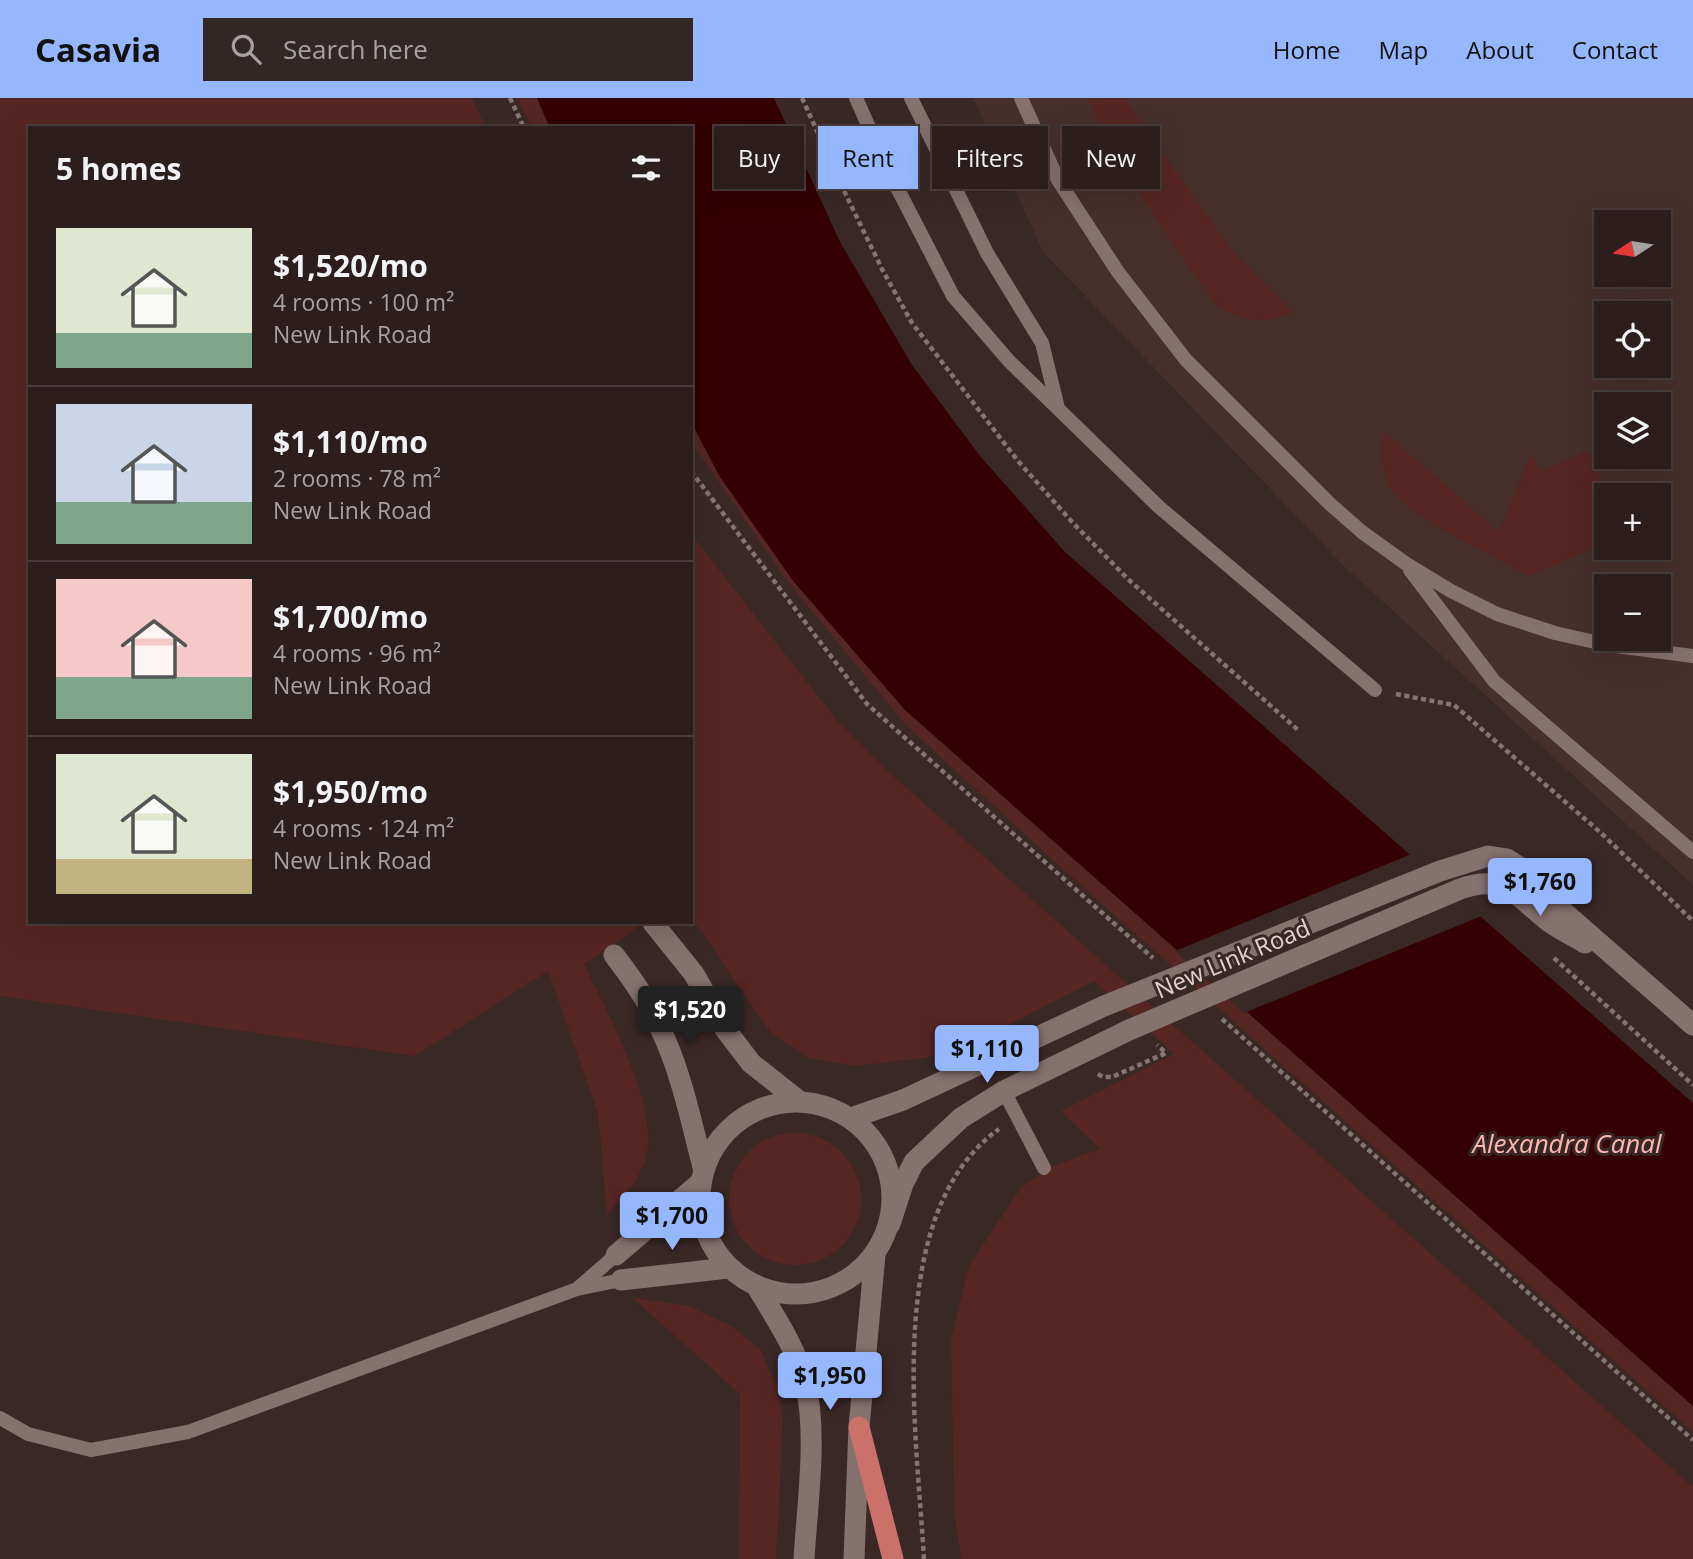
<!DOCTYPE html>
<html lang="en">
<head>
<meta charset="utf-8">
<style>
  body { margin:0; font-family:"Open Sans",sans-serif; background:#332725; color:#f1f3f6; height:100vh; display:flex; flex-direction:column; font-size:26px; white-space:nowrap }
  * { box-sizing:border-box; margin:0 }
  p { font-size:23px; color:#a6a2a3 }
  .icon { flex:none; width:38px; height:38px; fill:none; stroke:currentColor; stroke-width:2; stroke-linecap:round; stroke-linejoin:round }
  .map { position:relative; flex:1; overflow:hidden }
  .side { position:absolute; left:28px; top:28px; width:665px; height:798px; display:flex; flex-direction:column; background:#2b1e1c; border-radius:0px; box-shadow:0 7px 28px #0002,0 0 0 2px #473c3b }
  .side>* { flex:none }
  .hud { position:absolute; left:714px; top:28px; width:665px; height:63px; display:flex; gap:14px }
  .needle { width:46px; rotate:258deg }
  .fabs { position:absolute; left:1594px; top:112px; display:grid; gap:14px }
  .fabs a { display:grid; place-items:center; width:77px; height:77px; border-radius:0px; background:#2b1e1c; box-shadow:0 7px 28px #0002,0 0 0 2px #473c3b; font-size:35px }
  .price { position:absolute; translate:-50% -60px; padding:0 16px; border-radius:7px; background:#96b6fd; color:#111; font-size:23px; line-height:46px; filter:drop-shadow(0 2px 4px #0008) }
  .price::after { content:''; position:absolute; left:50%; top:42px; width:21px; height:16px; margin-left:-10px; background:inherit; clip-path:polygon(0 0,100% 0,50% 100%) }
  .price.selected { background:#222; color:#fff }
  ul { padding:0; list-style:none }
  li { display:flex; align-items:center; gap:21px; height:175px; padding:0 28px }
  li+li { border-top:2px solid #473c3b }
  li span { display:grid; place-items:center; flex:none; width:196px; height:140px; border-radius:0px; color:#555 }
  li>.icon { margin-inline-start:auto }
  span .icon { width:84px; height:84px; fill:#fffc; stroke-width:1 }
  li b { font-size:30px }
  h2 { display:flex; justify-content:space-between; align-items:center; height:84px; padding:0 28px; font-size:30px }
  .pill { padding:0 24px; border-radius:0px; background:#2b1e1c; box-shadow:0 7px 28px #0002,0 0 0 2px #473c3b; font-size:24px; line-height:63px }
  .pill.selected { background:#96b6fd; color:#111 }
  header { display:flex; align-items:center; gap:42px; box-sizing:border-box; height:98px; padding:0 35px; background:#96b6fd; color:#111 }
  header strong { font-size:33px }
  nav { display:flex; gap:38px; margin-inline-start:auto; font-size:24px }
  .search { width:490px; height:63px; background:#332725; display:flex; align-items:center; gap:18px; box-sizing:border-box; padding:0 24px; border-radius:0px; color:#a6a2a3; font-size:26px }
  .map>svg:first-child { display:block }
</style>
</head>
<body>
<header>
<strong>Casavia</strong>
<div class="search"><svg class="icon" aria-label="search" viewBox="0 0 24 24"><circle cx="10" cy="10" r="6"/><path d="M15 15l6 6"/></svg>Search here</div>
<nav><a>Home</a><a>Map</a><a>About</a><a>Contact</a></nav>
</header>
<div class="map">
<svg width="1693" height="1461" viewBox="0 0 1693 1461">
  <rect width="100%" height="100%" fill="#392826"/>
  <path fill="#472f2c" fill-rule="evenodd" d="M973,0h720v787l-348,-318 -302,-315zM1606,124h53v53h-53zM1606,215h53v53h-53zM1606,306h53v53h-53zM1606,397h53v53h-53zM1606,488h53v53h-53z"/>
  <path fill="#562623" d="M0,0h472l14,30h-456v794h615l-61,42c22,47 76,142 62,193 -7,24 -23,41 -39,58l-9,-102 -50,-142 -133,85 -415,-60z
    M517,0h20l13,30h-18z
    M1087,0h37l106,150 63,65c-27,11 -57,10 -79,-11 -48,-66 -92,-131 -127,-204z
    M691,324l29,55 74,105 111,128 788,696v26l-638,-570 -150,-138 -121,-147 -85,-124 -8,-14z
    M1384,334l115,100 32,-78 9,18 47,-21 21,44 -2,48 -77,33c-31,-18 -126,-61 -140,-91 -8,-17 -8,-35 -5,-53z
    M691,436l145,185 55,55 802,713v72h-732l-7,-51 -3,-169 18,-73 53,-80 34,-21 44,-16 -39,-38 113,-57 -80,-73 -109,56 -54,20 -76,9 -46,-8 -37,-24 -45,-64 -21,-34 -15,-17z
    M729 1101a66 66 0 1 1 132 0a66 66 0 1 1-132 0Z
    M633,1200l56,8 42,20 30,24 17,41 5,29 -7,139h-37l1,-165z"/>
  <path fill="#350001" d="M537,0h237l66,144 72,123 68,91 85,96 628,551v303l-788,-696 -111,-128 -74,-105 -29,-55v-294h-141z"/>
  <path fill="#392826" d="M1414,755l70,62 -240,98 -69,-62z"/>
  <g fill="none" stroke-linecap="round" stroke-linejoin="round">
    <path stroke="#837573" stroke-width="4.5" stroke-dasharray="5 3.5" stroke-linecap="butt" d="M510,0l14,30
      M802,0l44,97 37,76 29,52 106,138 55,62 56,57 169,150
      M691,373l176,233 286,254
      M1396,596l58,11 147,128 92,88
      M1554,860l139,127
      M1222,921l471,421
      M1098,976l5,3h9l54,-24 -9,-8
      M924,1461c-7,-125 -42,-346 75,-430"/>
    <path stroke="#85716e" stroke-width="14" d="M856,0l32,72 65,126 56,65 150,146 216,183
      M911,0l76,155 55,90 16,65
      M1021,0l37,82 60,92 68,88 144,144 32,28 43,31 46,28 46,23 58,19 53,12 85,11
      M1410,472l84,111 199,171
      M1004,993l40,77
      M578,1190l38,-33
      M0,1320l28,16 63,16 97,-18 389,-143 44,-9"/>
    <path stroke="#85716e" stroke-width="21" d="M653,825l41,51 31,55 26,34 48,38
      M614,857c18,23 34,46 46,73 21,43 31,93 43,139
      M851,1020l52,-18 201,-94 336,-135 48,-15 19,3 14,9 46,47 126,110
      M890,1126l13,-40 11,-22 47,-44 43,-27 125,-61 331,-141c43,-16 56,6 87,31 11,9 25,15 38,23
      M616,1157l85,-73
      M621,1182l107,-12"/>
    <path stroke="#85716e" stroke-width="21" d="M700 1100a96 96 0 1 1 192 0a96 96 0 1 1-192 0Z
      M757,1189c18,30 39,61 48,95 13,51 2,124 -1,177
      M854,1461l5,-132 16,-172"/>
    <path stroke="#ca726a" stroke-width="21" d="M859,1329l34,132"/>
  </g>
  <g text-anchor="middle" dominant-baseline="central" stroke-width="6" stroke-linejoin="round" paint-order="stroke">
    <g font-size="24" fill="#ded3d1" stroke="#392826">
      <text transform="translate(1232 860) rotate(-23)">New Link Road</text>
    </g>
    <g font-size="26" font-style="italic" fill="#fdb7af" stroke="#392826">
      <text x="1567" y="1045">Alexandra Canal</text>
    </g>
  </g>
</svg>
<div class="fabs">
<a><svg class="needle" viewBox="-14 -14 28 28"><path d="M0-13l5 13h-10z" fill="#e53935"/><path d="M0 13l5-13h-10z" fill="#a6a2a3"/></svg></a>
<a><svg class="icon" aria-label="locate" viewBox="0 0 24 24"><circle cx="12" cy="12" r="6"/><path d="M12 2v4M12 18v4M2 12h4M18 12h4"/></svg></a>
<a><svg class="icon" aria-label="layers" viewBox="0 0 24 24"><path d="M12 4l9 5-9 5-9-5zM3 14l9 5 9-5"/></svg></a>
<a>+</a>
<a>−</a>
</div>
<b class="price" style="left:1540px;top:820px">$1,760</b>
<b class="price selected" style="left:690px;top:948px">$1,520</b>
<b class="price" style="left:987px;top:987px">$1,110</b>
<b class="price" style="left:672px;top:1154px">$1,700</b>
<b class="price" style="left:830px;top:1314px">$1,950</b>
<div class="hud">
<a class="pill">Buy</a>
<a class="pill selected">Rent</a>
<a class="pill">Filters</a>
<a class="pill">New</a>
</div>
<section class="side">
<h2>5 homes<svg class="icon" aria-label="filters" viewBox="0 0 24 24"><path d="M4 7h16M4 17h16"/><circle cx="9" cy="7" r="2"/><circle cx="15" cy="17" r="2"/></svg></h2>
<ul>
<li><span style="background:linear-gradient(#dfe7d0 75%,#7fa58c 0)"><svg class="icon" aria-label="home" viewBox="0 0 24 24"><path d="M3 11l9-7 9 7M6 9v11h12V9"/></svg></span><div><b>$1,520/mo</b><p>4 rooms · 100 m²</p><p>New Link Road</p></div></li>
<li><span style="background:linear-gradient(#c9d6e8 70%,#7fa58c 0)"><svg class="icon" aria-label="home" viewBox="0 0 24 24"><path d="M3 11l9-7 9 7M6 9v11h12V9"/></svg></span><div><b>$1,110/mo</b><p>2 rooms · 78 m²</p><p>New Link Road</p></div></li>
<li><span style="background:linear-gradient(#f6c9c9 70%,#7fa58c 0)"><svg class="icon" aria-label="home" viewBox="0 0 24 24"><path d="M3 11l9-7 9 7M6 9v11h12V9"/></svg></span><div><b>$1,700/mo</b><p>4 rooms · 96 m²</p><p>New Link Road</p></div></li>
<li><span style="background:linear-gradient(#dfe7d0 75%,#c2b280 0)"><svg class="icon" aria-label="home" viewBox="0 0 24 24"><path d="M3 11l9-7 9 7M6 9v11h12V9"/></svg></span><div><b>$1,950/mo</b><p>4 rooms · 124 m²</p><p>New Link Road</p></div></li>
</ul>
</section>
</div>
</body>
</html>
